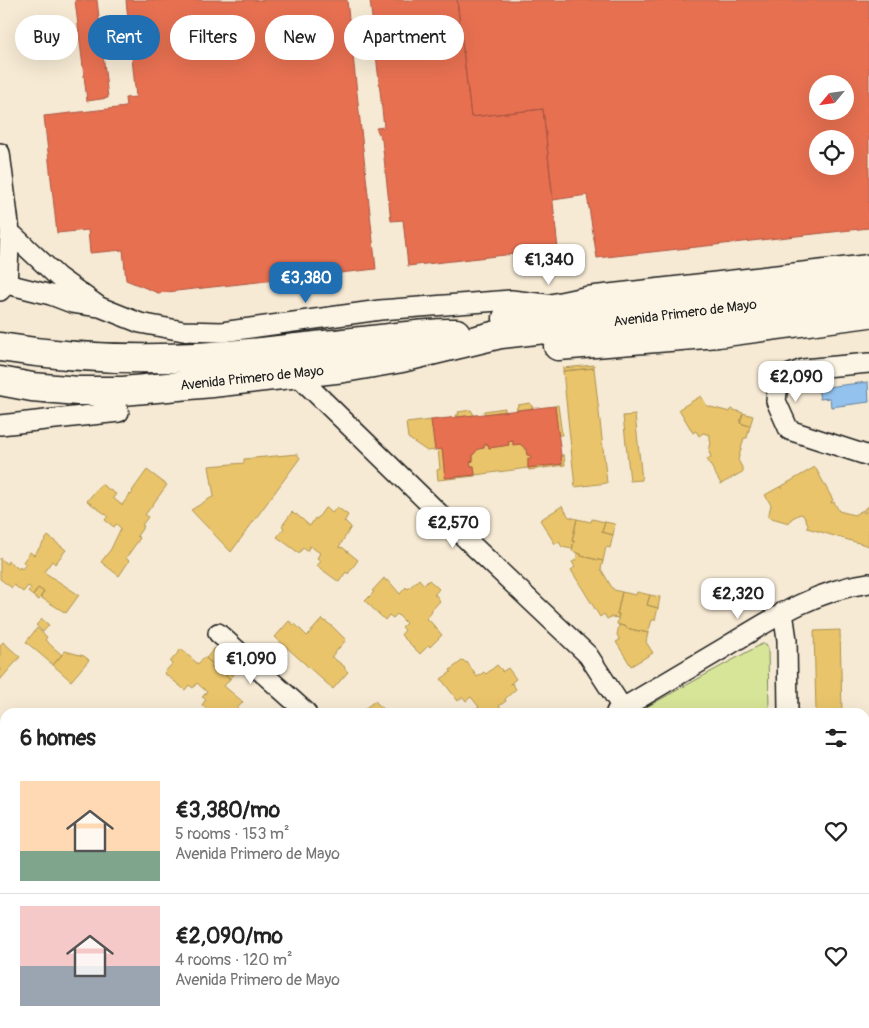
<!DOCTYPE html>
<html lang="en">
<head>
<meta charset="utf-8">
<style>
  body { margin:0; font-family:Pangolin,sans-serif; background:#f6f6f6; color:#222; height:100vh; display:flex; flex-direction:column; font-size:19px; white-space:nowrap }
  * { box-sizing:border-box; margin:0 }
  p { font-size:16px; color:#767676 }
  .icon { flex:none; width:28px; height:28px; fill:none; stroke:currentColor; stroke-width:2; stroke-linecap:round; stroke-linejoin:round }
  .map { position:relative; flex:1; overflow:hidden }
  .side { position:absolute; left:0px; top:708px; width:870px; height:321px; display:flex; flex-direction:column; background:#fff; border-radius:15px 15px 0 0; box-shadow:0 5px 20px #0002 }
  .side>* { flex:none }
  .hud { position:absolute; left:15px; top:15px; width:500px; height:45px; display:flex; gap:10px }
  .needle { width:32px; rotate:241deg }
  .controls { position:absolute; left:809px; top:75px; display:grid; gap:10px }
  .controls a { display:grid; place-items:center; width:45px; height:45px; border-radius:50%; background:#fff; box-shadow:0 5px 20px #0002; font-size:25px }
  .price { position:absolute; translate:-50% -42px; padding:0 11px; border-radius:10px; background:#fff; color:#222; font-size:16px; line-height:32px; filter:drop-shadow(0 1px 2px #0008) }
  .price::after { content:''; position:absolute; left:50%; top:30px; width:15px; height:11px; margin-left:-8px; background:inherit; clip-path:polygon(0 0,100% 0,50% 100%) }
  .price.on { background:#1f6fb2; color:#fff }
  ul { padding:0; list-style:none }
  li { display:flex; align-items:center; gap:15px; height:125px; padding:0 20px }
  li+li { border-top:1px solid #e0e0e0 }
  li span { display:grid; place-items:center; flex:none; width:140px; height:100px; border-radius:0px; color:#555 }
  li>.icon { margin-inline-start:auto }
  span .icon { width:60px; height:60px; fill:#fffc; stroke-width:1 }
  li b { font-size:21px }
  h2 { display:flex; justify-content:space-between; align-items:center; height:60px; padding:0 20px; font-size:21px }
  .chip { padding:0 18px; border-radius:22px; background:#fff; box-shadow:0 5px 20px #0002; font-size:18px; line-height:45px }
  .chip.on { background:#1f6fb2; color:#fff }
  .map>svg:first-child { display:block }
</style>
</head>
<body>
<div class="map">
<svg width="869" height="1028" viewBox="0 0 869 1028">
  <rect width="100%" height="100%" fill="#f6ead4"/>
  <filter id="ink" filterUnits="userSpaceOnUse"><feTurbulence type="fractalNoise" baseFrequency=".02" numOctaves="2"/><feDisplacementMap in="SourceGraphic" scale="10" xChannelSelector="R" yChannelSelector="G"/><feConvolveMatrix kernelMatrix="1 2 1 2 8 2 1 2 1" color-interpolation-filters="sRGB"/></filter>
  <g filter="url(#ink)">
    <path fill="#d7e598" stroke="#7a805a" d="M762,644h4l2,4 1,64h-125v-3l6,-4z
      M865,1007h4v21h-61v-4h57z"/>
    <path fill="#93c2ee" stroke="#63809a" d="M868,382l1,20 -38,5 -1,-9 -10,1 -2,-11z"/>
    <path fill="#e9c46a" stroke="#ac9253" d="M594,365v3l-31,3v-3z
      M594,368l13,115 -32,4 -12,-116z
      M701,396l6,10 23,6 1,-3 12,4 -3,10 10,3 -3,12h-3l-6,22 6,11 -23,13 -14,-25 4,-2 -2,-5 2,-10 -1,-1v-6l-7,-2 -4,3 -3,-5 -3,2 -14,-24z
      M530,403l3,5 -17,2 2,-5z
      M558,405l4,30h-4l-3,-29z
      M505,408v3l-21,3v-3z
      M471,410l3,5 -17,2 -1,-2h3l-1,-3z
      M743,413l10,3 -3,10 -10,-3z
      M635,415l7,65 -12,1 -7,-65z
      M431,420l4,30 -8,1 -19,-13 -2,-15z
      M513,441v4l7,-1 6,5 1,6h3l1,4h-3v9l-53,7 -1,-9h-3l-1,-4 3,-1v-6l5,-6 6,-1v-3l4,-1 1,4 20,-3 -1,-3z
      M438,449h4l3,29 30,-3v1l-37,4 -1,-10 3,-1z
      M297,454l3,4 -69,94 -40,-42 23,-14 -5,-30 35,-3v-4z
      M561,455h3l1,10 -36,5 -1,-2 34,-4z
      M815,467l18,33 -2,2v1l3,-1 5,9 15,4 9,-5 1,3 2,-1 -2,-3 5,-3v40l-62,-18 1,-4 -5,-9 -3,-1 -9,5 -2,4 -21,-6 3,-12 -6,-10 16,-9 1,3v-3z
      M147,470l20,15 -22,30 3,2 -6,8 2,1 -7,10 3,2 -14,20 3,3 -10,15 -18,-14 10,-13 10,-21 -5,-4 -2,3 -9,-7 3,-4 -21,-15 14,-17 15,10 -3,4 9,7 8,-11 1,1 2,-3 -1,-1z
      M562,506l7,11 8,2 -5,22h2l-2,8 -10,-2 -3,-5 -4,2 -15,-24z
      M337,507l11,8 -4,7 1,-1 6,6 -12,20 2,1 1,-1 16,13 -10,14 -2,-2 -7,10 -22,-16 4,-5 -4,-3 3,-5 -10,-7 -3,5 -4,-3 -4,5 -22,-16 7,-9 -2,-2 10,-14 3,3 1,-1 14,12 5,-8 2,1 8,-11h2l5,5z
      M577,519l14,3 1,-3 13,3 -3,10 11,3 -3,13 -4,-1 -3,14 -22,-5v-2l-9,-3 2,-10h-2z
      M605,522l10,2 -2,11 -11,-3z
      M48,536l18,14 -11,14 -3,-3 -8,11 35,23 -13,18 -26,-16 4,-5 -6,-4 -5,8 -5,-4 3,-4 -3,-2 -5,6 -9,-7 -2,3 -12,-9v-21l7,6 1,-3 11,8 1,-2 2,2 4,-5 -3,-2 7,-10 4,3z
      M577,553l4,1v2l22,5 -2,8 10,17 3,4 8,2 -5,22h2l-1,4 -7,-1 -4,2 -3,-5 -4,3 -29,-47 4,-3 -3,-5 4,-2z
      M384,578l2,3 2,-1 12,14 6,-7 2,2 11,-10 5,6 5,-5 10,9 -5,6h2l4,6 -9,10 1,1 -6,7 3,1 13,15 -12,12 -1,-2 -9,9 -19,-19 4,-5 -3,-3 4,-4 -9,-9 -4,4 -4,-3 -4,5 -20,-19 9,-9 -2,-1z
      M38,588l6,4 -5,8 -6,-4z
      M622,592l14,3 1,-3 13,3 -3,10 11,3 -3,12h-3l-4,13 -22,-5 1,-1 -10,-3 2,-10h-2z
      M650,595l10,2 -2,11 -11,-3z
      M42,619l7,6 -6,7 -7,-7z
      M322,619l10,7 14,14 -15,17h1l13,10 -1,1 4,4 -15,17 -58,-52 14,-16 5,4 1,-1 12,12z
      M619,625l8,2 -1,1 22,5 -2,9 7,11 -22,13 -15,-24 4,-2 -3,-5z
      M37,628l10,9 -2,3 17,15 -9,10 -27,-23z
      M840,630l2,82h-26l-2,-81z
      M3,642l17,15 -20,23v-35z
      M215,648l24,20 -9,11 -7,-6 -2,2 -10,-9 2,-2 -7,-6z
      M181,649l17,15 6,-7 9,7 -2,2 10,9 2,-2 7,6 -6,7 19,16 -9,10h-23l-9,-7 4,-6 -4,-2 5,-5 -10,-9 -4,5 -4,-3 -4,5 -21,-17 8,-9 -2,-2z
      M65,651l19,5 5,4 -18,21 -18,-16z
      M463,660l3,3 1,-1 10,15 7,-5 2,2 11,-9 5,5v2l6,-4 8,11 -6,5 2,-1 4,6 -11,10 1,2 -7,5 6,6h-30l-1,-2 5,-3 -8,-10 -5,4 -3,-4 -5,4 -17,-22 10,-7 -1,-2z
      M375,701l11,11h-26z
      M5,740v20l-5,-7v-9z
      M3,969l2,2v23l-5,5v-27z
      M5,994v22l-3,-4 -2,1v-14z
      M29,1024h26l1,1 -3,3h-28z
      M123,1024h22l-5,4h-11z
      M145,1024h22l3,3 -30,1z
      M309,1024h25l1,2 -2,2h-31z
      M473,1024h19l-6,4h-10z
      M492,1024h29l1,1 -5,3h-31z
      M591,1024h24l-7,4h-14z
      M615,1024h25l1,2 -2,2h-31z"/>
    <path fill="#e76f51" stroke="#aa5641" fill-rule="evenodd" d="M75,0h22l11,98 -21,3z
      M126,0h221l29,269 -218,24 -32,-13 -3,-30 -33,3 -2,-23 -31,3 -13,-117 82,-9 -1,-9 11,-1z
      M370,0h87l14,117 72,-8 15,140 -150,17 -5,-46 -12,1 -9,-81 -6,-12 8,-1z
      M457,0h412v228l-272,30 -10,-63 -34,5 -10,-91 -72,8zM818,84h27v27h-27zM818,139h27v27h-27z
      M555,406l7,58 -34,4v-9h3l-1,-4h-3l-1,-6 -6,-5 -7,1v-4l-5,1 1,3 -20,3 -1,-4 -4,1v3l-6,1 -5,6v6l-3,1 1,4h3l1,9 -30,3 -3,-29 -7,1 -4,-30z"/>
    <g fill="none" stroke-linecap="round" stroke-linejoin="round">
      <g stroke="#1c1c1c" stroke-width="22">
        <path id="minor" d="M0,153l10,79 -3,52 -7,7
          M10,232l48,45 39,28
          M0,284h7l44,11 21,8 28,4 40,16 43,8 39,1 158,-22 131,-10 35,4
          M869,363l-66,6 -18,7 -7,8 -2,17 13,29 80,26
          M296,374l152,148 140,133 37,57
          M0,425l119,-13
          M783,612l4,28 1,72
          M218,633l88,79
          M616,712c36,-21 72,-43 108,-64 46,-28 91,-58 145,-65
          M0,771l5,7
          M0,862l5,-6
          M0,937l5,5
          M865,990h4
          M85,1024l4,4
          M439,1024l2,4
          M552,1024l3,4
          M795,1024v4
          M267,1028l4,-4
          M667,1028l3,-4
          M753,1028l5,-4"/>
      </g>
      <g stroke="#1c1c1c" stroke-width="31">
        <path id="trunk" d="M507,318l80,-17 282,-32
          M558,346l160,-13 151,-20
          M0,347c92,15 187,14 279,3 34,-4 68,-7 102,-11 25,-3 50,-7 75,-6
          M0,381l32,6 46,4h45l89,-8 132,-15 58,-10 99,-24 368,-42"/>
      </g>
      <use href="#minor" stroke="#fcf5e5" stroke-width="19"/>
      <use href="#trunk" stroke="#fcf5e5" stroke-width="28"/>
    </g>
  </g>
  <g text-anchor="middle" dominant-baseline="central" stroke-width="5" stroke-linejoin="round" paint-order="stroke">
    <g font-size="14" fill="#1c1c1c" stroke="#fcf5e5">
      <text transform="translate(685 313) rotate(-7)">Avenida Primero de Mayo</text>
      <text transform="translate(252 378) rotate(-6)">Avenida Primero de Mayo</text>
    </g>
  </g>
</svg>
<div class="controls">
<a><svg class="needle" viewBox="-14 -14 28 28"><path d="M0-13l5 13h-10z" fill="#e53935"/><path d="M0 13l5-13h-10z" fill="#767676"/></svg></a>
<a><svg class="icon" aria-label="locate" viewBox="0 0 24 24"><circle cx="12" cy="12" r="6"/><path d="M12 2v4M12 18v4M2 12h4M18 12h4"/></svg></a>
</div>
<b class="price" style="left:549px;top:286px">€1,340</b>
<b class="price on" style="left:306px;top:304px">€3,380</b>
<b class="price" style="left:796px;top:403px">€2,090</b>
<b class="price" style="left:453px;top:549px">€2,570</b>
<b class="price" style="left:738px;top:620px">€2,320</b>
<b class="price" style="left:251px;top:685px">€1,090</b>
<div class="hud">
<a class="chip">Buy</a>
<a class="chip on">Rent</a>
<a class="chip">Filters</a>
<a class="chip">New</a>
<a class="chip">Apartment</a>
</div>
<section class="side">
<h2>6 homes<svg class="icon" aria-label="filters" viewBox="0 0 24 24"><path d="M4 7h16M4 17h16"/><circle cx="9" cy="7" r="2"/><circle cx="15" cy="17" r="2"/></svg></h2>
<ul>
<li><span style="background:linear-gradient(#ffd9b3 70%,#7fa58c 0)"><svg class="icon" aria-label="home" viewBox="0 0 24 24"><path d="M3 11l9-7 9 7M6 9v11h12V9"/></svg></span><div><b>€3,380/mo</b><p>5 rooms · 153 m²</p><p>Avenida Primero de Mayo</p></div><svg class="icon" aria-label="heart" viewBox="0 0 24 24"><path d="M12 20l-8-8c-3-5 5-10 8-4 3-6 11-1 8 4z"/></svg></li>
<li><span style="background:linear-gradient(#f6c9c9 60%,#9aa5b1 0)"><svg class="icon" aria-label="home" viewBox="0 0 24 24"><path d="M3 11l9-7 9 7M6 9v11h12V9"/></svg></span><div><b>€2,090/mo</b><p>4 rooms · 120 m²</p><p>Avenida Primero de Mayo</p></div><svg class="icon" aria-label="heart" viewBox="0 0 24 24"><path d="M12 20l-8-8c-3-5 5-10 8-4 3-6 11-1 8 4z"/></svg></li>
</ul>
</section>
</div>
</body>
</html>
